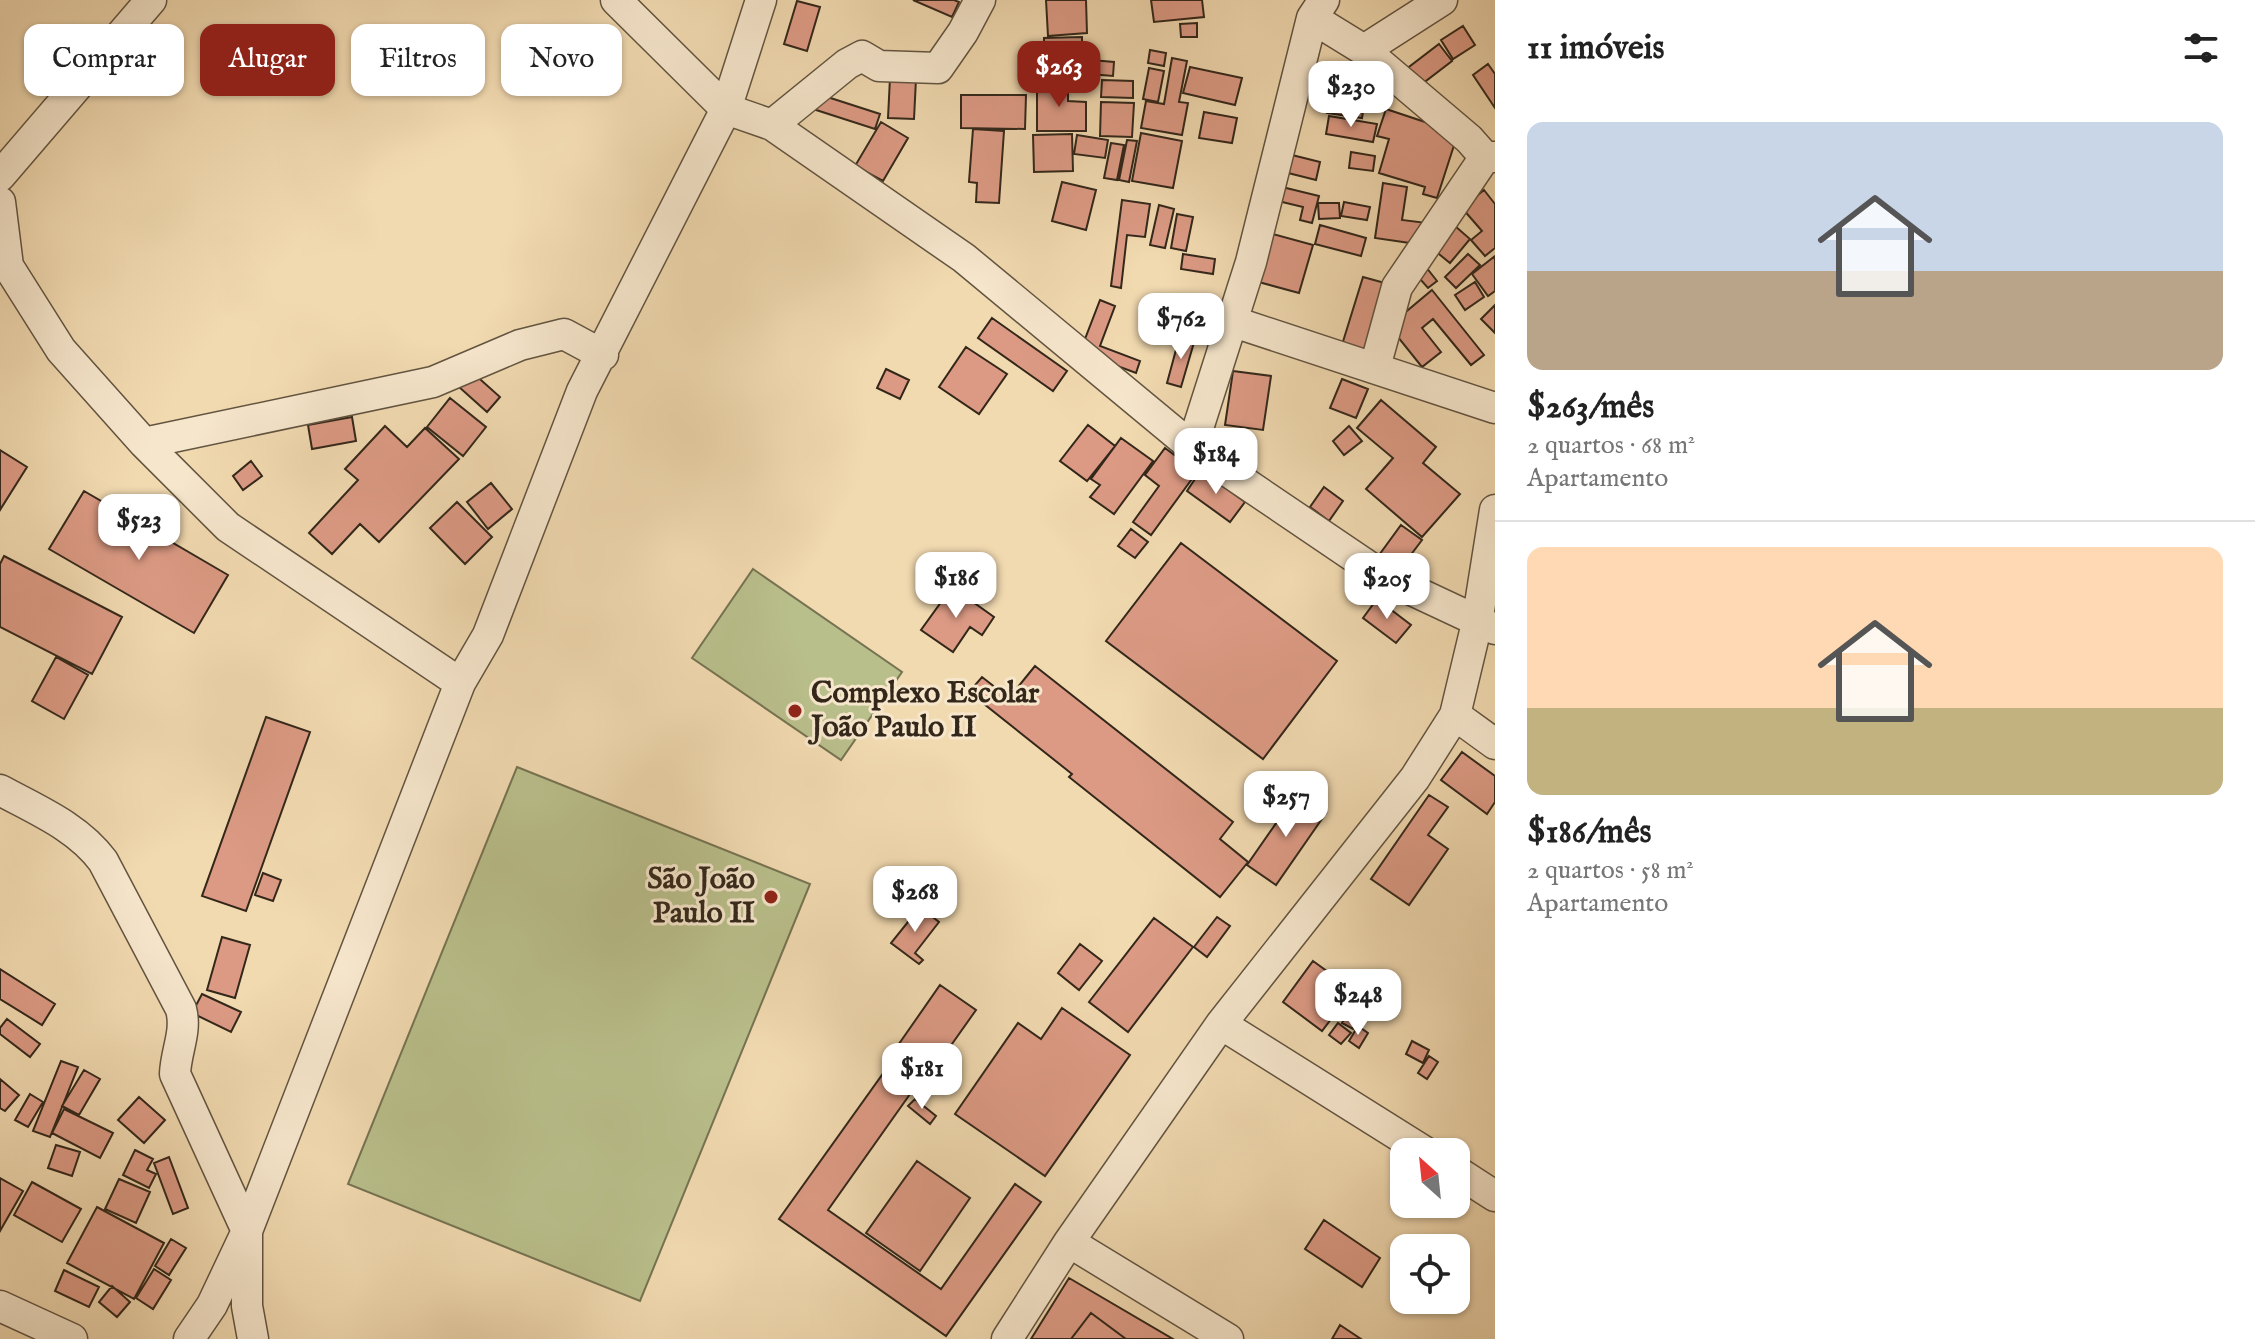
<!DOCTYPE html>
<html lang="pt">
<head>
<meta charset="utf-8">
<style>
  body { margin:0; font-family:"IM FELL English",serif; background:#f6f6f6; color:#222; height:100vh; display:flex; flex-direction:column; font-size:30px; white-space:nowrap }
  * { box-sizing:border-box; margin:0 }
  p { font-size:26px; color:#767676 }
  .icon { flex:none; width:44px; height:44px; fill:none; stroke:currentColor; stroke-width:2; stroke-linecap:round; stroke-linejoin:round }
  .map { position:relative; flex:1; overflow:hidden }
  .drawer { display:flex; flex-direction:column; background:#fff; width:760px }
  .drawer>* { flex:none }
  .guide { position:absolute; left:24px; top:24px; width:760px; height:72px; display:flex; gap:16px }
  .needle { width:52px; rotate:333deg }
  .buttons { position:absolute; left:1390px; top:1138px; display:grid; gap:16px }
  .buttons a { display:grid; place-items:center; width:80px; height:80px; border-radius:16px; background:#fff; box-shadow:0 2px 6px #0004; font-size:40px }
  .price { position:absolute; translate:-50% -68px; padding:0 18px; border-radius:16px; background:#fff; color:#222; font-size:26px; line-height:52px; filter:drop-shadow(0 2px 4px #0008) }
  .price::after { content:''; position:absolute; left:50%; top:48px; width:24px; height:18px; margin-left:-12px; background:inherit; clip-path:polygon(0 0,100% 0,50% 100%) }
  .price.on { background:#8f2418; color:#fff }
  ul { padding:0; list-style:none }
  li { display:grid; align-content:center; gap:16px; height:424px; padding:0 32px }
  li+li { border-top:2px solid #e0e0e0 }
  li span { display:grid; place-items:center; height:248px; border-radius:16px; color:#555 }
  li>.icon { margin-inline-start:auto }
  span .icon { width:144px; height:144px; fill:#fffc; stroke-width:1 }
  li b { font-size:34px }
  h2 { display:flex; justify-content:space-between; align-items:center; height:96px; padding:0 32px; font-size:34px }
  .tag { padding:0 28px; border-radius:16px; background:#fff; box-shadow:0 2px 6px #0004; font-size:28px; line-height:72px }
  .tag.on { background:#8f2418; color:#fff }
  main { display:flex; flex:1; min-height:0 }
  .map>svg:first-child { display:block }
</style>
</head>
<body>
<main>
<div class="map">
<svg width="1495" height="1339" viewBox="0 0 1495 1339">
  <rect width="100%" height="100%" fill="#f1d9b0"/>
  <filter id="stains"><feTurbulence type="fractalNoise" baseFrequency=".0025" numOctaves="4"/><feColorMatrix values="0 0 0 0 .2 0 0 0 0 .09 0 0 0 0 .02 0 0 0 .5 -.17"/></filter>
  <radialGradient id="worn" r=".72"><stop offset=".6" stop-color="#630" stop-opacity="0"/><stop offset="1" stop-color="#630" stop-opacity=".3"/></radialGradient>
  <path fill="#b9bf8b" stroke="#767352" stroke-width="2" d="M753,569l149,103 -61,88 -149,-102z
    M517,767l293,117 -170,417 -292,-117z"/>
  <path fill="#dc9a84" stroke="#33271a" stroke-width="2" d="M913,0h41l5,2 -7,15z
    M913,0h41l5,2 -7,15z
    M1046,0h40l1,33 -39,3z
    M1046,0h40l1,33 -39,3z
    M1151,0h51l2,17 -50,5z
    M797,1l23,6 -13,44 -23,-7z
    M797,1l23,6 -13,44 -23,-7z
    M1197,23v14h-16l-1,-13z
    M1197,23v14h-16l-1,-13z
    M1463,26l12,19 -22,14 -12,-19z
    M1463,26l12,19 -22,14 -12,-19z
    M1082,37v38h-38v-37z
    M1082,37v38h-38v-37z
    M1439,44l13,17 -34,26 -13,-17z
    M1439,44l13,17 -34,26 -13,-17z
    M1150,50l16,3 -2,13 -16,-3z
    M1150,50l16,3 -2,13 -16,-3z
    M1172,58l15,3 -8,41 9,1 -6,32 -41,-7 5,-27 18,3z
    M1172,58l15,3 -8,41 9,1 -6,32 -41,-7 5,-27 18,3z
    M1091,60l23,2 -1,14 -23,-2z
    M1091,60l23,2 -1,14 -23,-2z
    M1488,64l7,10v34l-22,-33z
    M1488,64l7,10v34l-22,-33z
    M1190,67l52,11 -7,27 -52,-12z
    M1190,67l52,11 -7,27 -52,-12z
    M1149,68l15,3 -6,31 -15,-3z
    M1149,68l15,3 -6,31 -15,-3z
    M1333,74l35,5 -6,39 -35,-5z
    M1333,74l35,5 -6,39 -35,-5z
    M890,78l26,1 -2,40 -26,-1z
    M890,78l26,1 -2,40 -26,-1z
    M1102,80l31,1v17l-32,-1z
    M1102,80l31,1v17l-32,-1z
    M1037,82h31v19l18,1v29h-49z
    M1037,82h31v19l18,1v29h-49z
    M815,93l65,21 -5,15 -65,-21z
    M815,93l65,21 -5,15 -65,-21z
    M961,95h65l-1,34 -64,-1z
    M961,95h65l-1,34 -64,-1z
    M1101,102l33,1 -2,34 -32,-1z
    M1101,102l33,1 -2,34 -32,-1z
    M1386,109l72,24 -21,65 -14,-4 2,-7 -46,-14 10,-34 -12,-3z
    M1386,109l72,24 -21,65 -14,-4 2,-7 -46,-14 10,-34 -12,-3z
    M1204,112l33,6 -5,25 -33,-5z
    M1204,112l33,6 -5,25 -33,-5z
    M1329,116l48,8 -4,18 -47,-8z
    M1329,116l48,8 -4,18 -47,-8z
    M881,122l27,16 -25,43 -28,-15z
    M881,122l27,16 -25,43 -28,-15z
    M973,129l31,2 -5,72 -23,-1 1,-19 -8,-1z
    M973,129l31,2 -5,72 -23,-1 1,-19 -8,-1z
    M1141,133l41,8 -9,47 -41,-7z
    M1141,133l41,8 -9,47 -41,-7z
    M1072,134l1,37 -39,1 -1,-37z
    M1072,134l1,37 -39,1 -1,-37z
    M1077,135l31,5 -3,18 -31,-4z
    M1077,135l31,5 -3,18 -31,-4z
    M1127,140l10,1 -8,41 -10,-2z
    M1127,140l10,1 -8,41 -10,-2z
    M1111,143l13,2 -7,35 -13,-2z
    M1111,143l13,2 -7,35 -13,-2z
    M1351,152l24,4 -2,15 -24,-3z
    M1351,152l24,4 -2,15 -24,-3z
    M1288,154l32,8 -4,18 -32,-8z
    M1062,182l34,8 -10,40 -34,-9z
    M1062,182l34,8 -10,40 -34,-9z
    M1383,183l24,4 -5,33 25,3 -3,22 -49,-7z
    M1383,183l24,4 -5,33 25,3 -3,22 -49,-7z
    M1282,187l37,9 -7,27 -12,-3 3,-13 -25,-6z
    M1484,190l11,14v44l-10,8 -14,-16 11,-9 -20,-23z
    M1484,190l11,14v44l-10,8 -14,-16 11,-9 -20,-23z
    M1122,200l28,4 -5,33 -18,-2 -6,53 -10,-2z
    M1122,200l28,4 -5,33 -18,-2 -6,53 -10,-2z
    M1344,202l26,5 -3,13 -26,-4z
    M1344,202l26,5 -3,13 -26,-4z
    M1318,203h21l1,15 -21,1z
    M1318,203h21l1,15 -21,1z
    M1159,205l15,4 -9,39 -15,-3z
    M1177,214l16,3 -7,34 -15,-3z
    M1320,225l46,13 -5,18 -46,-12z
    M1320,225l46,13 -5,18 -46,-12z
    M1455,226l15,13 -20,24 -16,-13z
    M1455,226l15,13 -20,24 -16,-13z
    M1269,233l44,12 -14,48 -44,-12z
    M1269,233l44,12 -14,48 -44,-12z
    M1183,254l32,5 -2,15 -32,-5z
    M1468,254l12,11 -24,23 -11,-11z
    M1468,254l12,11 -24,23 -11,-11z
    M1495,256v35l-7,5 -16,-22z
    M1495,256v35l-7,5 -16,-22z
    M1422,262l15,19 -9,7 -16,-18z
    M1422,262l15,19 -9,7 -16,-18z
    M1363,277l29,8 -21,72 -30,-9z
    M1363,277l29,8 -21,72 -30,-9z
    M1475,282l9,15 -19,13 -10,-15z
    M1475,282l9,15 -19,13 -10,-15z
    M1432,290l52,65 -13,10 -38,-46 -11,9 19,24 -19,15 -33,-41z
    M1432,290l52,65 -13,10 -38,-46 -11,9 19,24 -19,15 -33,-41z
    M1100,300l15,6 -15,40 40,15 -4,12 -56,-21z
    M1100,300l15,6 -15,40 40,15 -4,12 -56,-21z
    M1495,305v28l-14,-14z
    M1495,305v28l-14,-14z
    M992,318l75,53 -14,20 -75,-53z
    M992,318l75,53 -14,20 -75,-53z
    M1180,335l15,4 -14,48 -14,-4z
    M1180,335l15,4 -14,48 -14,-4z
    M966,347l41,27 -28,40 -40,-27z
    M966,347l41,27 -28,40 -40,-27z
    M886,369l23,11 -9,19 -23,-11z
    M886,369l23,11 -9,19 -23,-11z
    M1233,371l38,5 -8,54 -38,-5z
    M1233,371l38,5 -8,54 -38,-5z
    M472,372l28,25 -13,15 -28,-25z
    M472,372l28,25 -13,15 -28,-25z
    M1342,379l26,10 -12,29 -26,-10z
    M1342,379l26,10 -12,29 -26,-10z
    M450,398l36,29 -23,29 -36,-29z
    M450,398l36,29 -23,29 -36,-29z
    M1381,400l55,47 -13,16 37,31 -38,43 -56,-48 27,-31 -36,-30z
    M1381,400l55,47 -13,16 37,31 -38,43 -56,-48 27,-31 -36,-30z
    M352,417l4,24 -44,8 -4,-24z
    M352,417l4,24 -44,8 -4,-24z
    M1088,425l27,21 -28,35 -27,-20z
    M1088,425l27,21 -28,35 -27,-20z
    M385,426l22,21 18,-19 34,31 -80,83 -19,-18 -28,30 -23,-21 49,-53 -13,-11z
    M385,426l22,21 18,-19 34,31 -80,83 -19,-18 -28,30 -23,-21 49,-53 -13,-11z
    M1349,426l13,15 -18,14 -11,-14z
    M1349,426l13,15 -18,14 -11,-14z
    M1121,438l32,23 -39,53 -24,-17 10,-12 -9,-6z
    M1121,438l32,23 -39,53 -24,-17 10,-12 -9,-6z
    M1165,448l32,24 -46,63 -18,-13 26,-36 -14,-11z
    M1165,448l32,24 -46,63 -18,-13 26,-36 -14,-11z
    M0,450l27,17 -27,43z
    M0,450l27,17 -27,43z
    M251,461l11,15 -19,14 -10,-14z
    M251,461l11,15 -19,14 -10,-14z
    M1201,470l44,32 -15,20 -43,-31z
    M1201,470l44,32 -15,20 -43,-31z
    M491,483l21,26 -24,20 -21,-27z
    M491,483l21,26 -24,20 -21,-27z
    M1324,487l19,14 -14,20 -19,-14z
    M1324,487l19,14 -14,20 -19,-14z
    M84,491l144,84 -34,58 -145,-84z
    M84,491l144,84 -34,58 -145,-84z
    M457,502l35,35 -27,27 -35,-36z
    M457,502l35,35 -27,27 -35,-36z
    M1401,525l21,15 -28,37 -20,-15z
    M1401,525l21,15 -28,37 -20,-15z
    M1131,529l17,13 -13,16 -17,-12z
    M1131,529l17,13 -13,16 -17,-12z
    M1181,543l156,118 -74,98 -157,-118z
    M4,556l118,61 -30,57 -92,-47v-63z
    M4,556l118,61 -30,57 -92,-47v-63z
    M952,587l42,30 -12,18 -12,-8 -17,25 -32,-22z
    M952,587l42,30 -12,18 -12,-8 -17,25 -32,-22z
    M1377,599l34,26 -15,18 -33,-25z
    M1377,599l34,26 -15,18 -33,-25z
    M56,657l32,18 -24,44 -32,-18z
    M56,657l32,18 -24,44 -32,-18z
    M1035,666l198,156 -13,17 28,23 -28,35 -151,-120 3,-3 -103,-82 13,-15 27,21z
    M1035,666l198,156 -13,17 28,23 -28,35 -151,-120 3,-3 -103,-82 13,-15 27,21z
    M266,717l44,15 -64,179 -44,-15z
    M266,717l44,15 -64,179 -44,-15z
    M1462,752l33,24v26l-8,12 -46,-34z
    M1462,752l33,24v26l-8,12 -46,-34z
    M1297,793l29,20 -50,72 -29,-20z
    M1297,793l29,20 -50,72 -29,-20z
    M1429,795l19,12 -20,28 20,14 -39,56 -38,-26z
    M1429,795l19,12 -20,28 20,14 -39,56 -38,-26z
    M263,873l18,7 -8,21 -18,-6z
    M263,873l18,7 -8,21 -18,-6z
    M920,907l19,15 -24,31 8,7 -4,4 -28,-21z
    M920,907l19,15 -24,31 8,7 -4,4 -28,-21z
    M1217,917l13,9 -23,31 -13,-10z
    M1217,917l13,9 -23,31 -13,-10z
    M1154,918l39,29 -65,85 -39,-30z
    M222,937l28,8 -15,53 -28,-8z
    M222,937l28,8 -15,53 -28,-8z
    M1080,944l22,17 -23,29 -21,-17z
    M1080,944l22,17 -23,29 -21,-17z
    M1313,961l40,29 -31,41 -39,-29z
    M1313,961l40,29 -31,41 -39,-29z
    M0,969l55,35 -13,21 -42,-26z
    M0,969l55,35 -13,21 -42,-26z
    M940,985l36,25 -53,75 -36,-24z
    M1359,993l11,6 -17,30 -11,-6z
    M1359,993l11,6 -17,30 -11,-6z
    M202,994l39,18 -10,20 -39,-19z
    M202,994l39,18 -10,20 -39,-19z
    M1062,1008l68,47 -85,121 -90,-62 63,-91 23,16z
    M7,1019l33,25 -10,13 -30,-23v-6z
    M7,1019l33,25 -10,13 -30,-23v-6z
    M1338,1023l13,10 -10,11 -12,-9z
    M1338,1023l13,10 -10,11 -12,-9z
    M1358,1026l10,7 -9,15 -10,-7z
    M1358,1026l10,7 -9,15 -10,-7z
    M1412,1041l17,9 -6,13 -17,-9z
    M1412,1041l17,9 -6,13 -17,-9z
    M1429,1056l9,6 -11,17 -9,-6z
    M1429,1056l9,6 -11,17 -9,-6z
    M61,1061l17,6 -28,70 -17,-6z
    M61,1061l17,6 -28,70 -17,-6z
    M887,1068l28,19 -87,123 113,79 74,-105 26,18 -95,134 -167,-117z
    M84,1070l16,9 -21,36 -17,-9z
    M84,1070l16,9 -21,36 -17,-9z
    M0,1079l19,16 -14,16 -5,-3z
    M0,1079l19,16 -14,16 -5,-3z
    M30,1094l13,8 -15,25 -13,-7z
    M30,1094l13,8 -15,25 -13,-7z
    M139,1097l26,23 -21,23 -26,-23z
    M139,1097l26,23 -21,23 -26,-23z
    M915,1099l21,17 -6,8 -22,-18z
    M915,1099l21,17 -6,8 -22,-18z
    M64,1109l49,24 -13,25 -48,-25z
    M64,1109l49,24 -13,25 -48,-25z
    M56,1145l24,7 -8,24 -24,-8z
    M56,1145l24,7 -8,24 -24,-8z
    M135,1150l18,9 -6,11 9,4 -7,14 -26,-13z
    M169,1157l19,51 -15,6 -19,-51z
    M917,1161l53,37 -50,73 -54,-38z
    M0,1178l23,13 -23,40z
    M0,1178l23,13 -23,40z
    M119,1179l31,13 -14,31 -31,-14z
    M119,1179l31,13 -14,31 -31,-14z
    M32,1182l49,27 -19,33 -48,-27z
    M32,1182l49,27 -19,33 -48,-27z
    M97,1207l67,36 -30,56 -67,-36z
    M97,1207l67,36 -30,56 -67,-36z
    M1324,1220l56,38 -18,29 -57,-38z
    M1324,1220l56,38 -18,29 -57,-38z
    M171,1239l15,9 -17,27 -14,-9z
    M171,1239l15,9 -17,27 -14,-9z
    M154,1269l17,11 -18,29 -17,-11z
    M154,1269l17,11 -18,29 -17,-11z
    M64,1270l35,17 -10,20 -34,-16z
    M64,1270l35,17 -10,20 -34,-16z
    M1069,1278l104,61h-142z
    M112,1286l18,16 -13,15 -18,-15z
    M112,1286l18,16 -13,15 -18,-15z
    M1091,1313l35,26h-55z
    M1340,1325l21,14h-29z
    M1340,1325l21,14h-29z"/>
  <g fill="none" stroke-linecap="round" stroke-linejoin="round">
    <g stroke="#625440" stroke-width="33">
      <path id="minor" d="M616,0l110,109 46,16 192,133 228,189 192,130 111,52
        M1312,18l52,32 78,-50
        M1364,50l105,89 16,18h10
        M772,125l75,-61 15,-8 17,10 59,2 25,-36 17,-32
        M0,176l151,-176
        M0,202l8,64 53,84 83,93 84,84 232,156
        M1234,322l261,86
        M1375,367l22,-80 88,-130
        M144,443l289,-61 87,-37 44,-11 39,21
        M1192,447l59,-185 61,-244 12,-18
        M1455,715l40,29
        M0,790c37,20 78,37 103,71l78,148c6,23 -5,41 -6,65l72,157
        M1221,1024l204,128
        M1456,1171l39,25
        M247,1231l213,-548 28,-48 94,-244 144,-282 35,-109
        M1069,1242l159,97
        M0,1306l72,33
        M189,1339l23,-34 35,-74v75l6,33
        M1007,1339l62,-97 152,-218 194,-246 40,-63 22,-92 18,-113"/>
    </g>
    <use href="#minor" stroke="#f6e6cc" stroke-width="30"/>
  </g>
  <g fill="#8f2418" stroke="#f6e6cc" stroke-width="3">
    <circle cx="795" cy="711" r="8"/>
    <circle cx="771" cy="897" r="8"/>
  </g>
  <g text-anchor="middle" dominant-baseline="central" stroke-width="6" stroke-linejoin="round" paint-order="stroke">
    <g font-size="30" font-weight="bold" fill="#33271a" stroke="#f6e6cc" text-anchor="start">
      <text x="811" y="694">Complexo Escolar<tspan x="811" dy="34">João Paulo II</tspan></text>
      <text x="755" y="880" text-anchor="end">São João<tspan x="755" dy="34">Paulo II</tspan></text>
    </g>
  </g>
  <rect width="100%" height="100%" filter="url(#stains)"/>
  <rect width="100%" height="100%" fill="url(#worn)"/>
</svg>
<div class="buttons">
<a><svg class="needle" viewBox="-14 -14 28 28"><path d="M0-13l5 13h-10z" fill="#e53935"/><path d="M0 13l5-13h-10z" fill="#767676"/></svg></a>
<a><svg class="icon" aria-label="locate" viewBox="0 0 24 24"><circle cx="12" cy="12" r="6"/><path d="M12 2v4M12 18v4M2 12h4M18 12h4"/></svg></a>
</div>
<b class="price on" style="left:1059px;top:109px">$263</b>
<b class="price" style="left:1351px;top:129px">$230</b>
<b class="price" style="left:1181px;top:361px">$762</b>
<b class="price" style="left:1216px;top:496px">$184</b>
<b class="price" style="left:139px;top:562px">$523</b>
<b class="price" style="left:956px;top:620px">$186</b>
<b class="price" style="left:1387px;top:621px">$205</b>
<b class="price" style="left:1286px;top:839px">$257</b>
<b class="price" style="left:915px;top:934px">$268</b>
<b class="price" style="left:1358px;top:1037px">$248</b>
<b class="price" style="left:922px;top:1111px">$181</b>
<div class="guide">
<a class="tag">Comprar</a>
<a class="tag on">Alugar</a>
<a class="tag">Filtros</a>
<a class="tag">Novo</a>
</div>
</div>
<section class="drawer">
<h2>11 imóveis<svg class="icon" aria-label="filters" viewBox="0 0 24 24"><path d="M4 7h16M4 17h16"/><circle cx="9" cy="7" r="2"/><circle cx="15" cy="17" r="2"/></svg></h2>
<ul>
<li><span style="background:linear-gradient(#c9d6e8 60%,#b9a48a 0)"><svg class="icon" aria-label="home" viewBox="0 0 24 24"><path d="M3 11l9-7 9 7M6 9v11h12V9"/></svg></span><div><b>$263/mês</b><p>2 quartos · 68 m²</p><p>Apartamento</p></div></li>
<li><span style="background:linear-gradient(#ffd9b3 65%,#c2b280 0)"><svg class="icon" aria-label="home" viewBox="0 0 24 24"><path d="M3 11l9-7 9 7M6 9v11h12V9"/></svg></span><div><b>$186/mês</b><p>2 quartos · 58 m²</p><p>Apartamento</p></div></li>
</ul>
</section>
</main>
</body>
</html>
